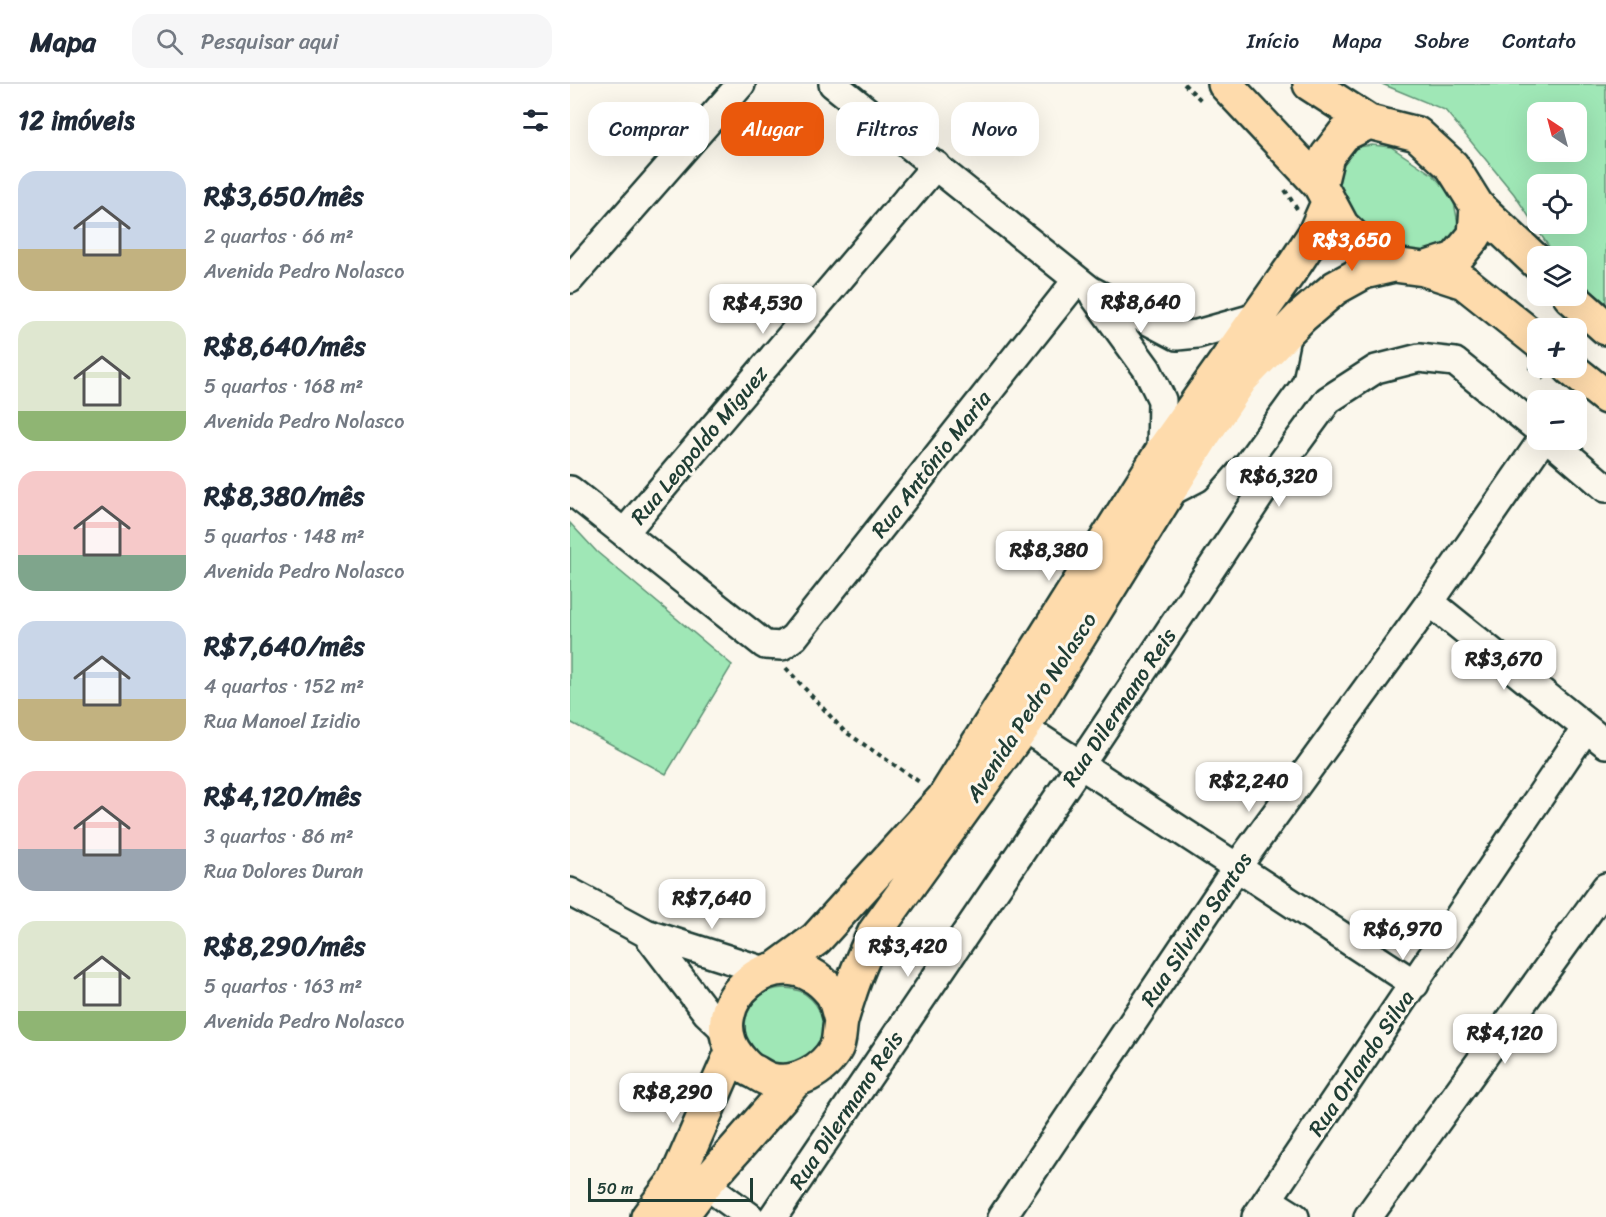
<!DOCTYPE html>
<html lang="pt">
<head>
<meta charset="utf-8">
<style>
  body { margin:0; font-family:Sriracha,sans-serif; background:#f6f6f7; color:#1f2937; height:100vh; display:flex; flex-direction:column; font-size:22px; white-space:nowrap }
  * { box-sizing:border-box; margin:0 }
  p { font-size:20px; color:#747a83 }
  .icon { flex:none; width:33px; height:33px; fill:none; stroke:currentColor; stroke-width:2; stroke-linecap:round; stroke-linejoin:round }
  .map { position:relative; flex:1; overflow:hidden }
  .details { display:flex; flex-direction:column; background:#fff; width:570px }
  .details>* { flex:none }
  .top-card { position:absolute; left:18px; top:18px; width:570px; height:54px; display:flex; gap:12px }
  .needle { width:39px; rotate:324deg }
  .buttons { position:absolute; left:957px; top:18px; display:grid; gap:12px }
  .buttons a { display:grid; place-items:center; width:60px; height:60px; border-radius:12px; background:#fff; box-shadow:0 6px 24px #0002; font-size:30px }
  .scale { position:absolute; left:18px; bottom:15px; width:165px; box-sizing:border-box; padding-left:6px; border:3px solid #1f3d34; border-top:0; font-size:16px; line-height:21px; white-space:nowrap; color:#1f3d34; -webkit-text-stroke:4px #fbf7ec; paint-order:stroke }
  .price { position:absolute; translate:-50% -51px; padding:0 14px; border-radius:12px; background:#fff; color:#222; font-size:20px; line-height:39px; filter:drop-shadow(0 2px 3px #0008) }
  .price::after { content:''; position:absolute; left:50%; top:36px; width:18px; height:14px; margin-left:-9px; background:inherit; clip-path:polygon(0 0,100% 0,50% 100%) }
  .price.current { background:#ea580c; color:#fff }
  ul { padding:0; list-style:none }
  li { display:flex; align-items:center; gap:18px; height:150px; padding:0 18px }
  li span { display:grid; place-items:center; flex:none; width:168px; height:120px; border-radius:18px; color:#555 }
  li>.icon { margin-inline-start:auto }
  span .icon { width:72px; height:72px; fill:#fffc; stroke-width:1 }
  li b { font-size:26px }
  h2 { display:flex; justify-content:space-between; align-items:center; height:72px; padding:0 18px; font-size:26px }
  .pill { padding:0 21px; border-radius:18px; background:#fff; box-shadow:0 6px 24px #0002; font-size:21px; line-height:54px }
  .pill.current { background:#ea580c; color:#fff }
  header { display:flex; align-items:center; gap:36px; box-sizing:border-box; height:84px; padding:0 30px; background:#fff; border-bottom:2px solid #e0e1e3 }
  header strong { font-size:28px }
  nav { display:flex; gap:33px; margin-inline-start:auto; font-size:21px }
  .search { width:420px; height:54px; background:#f6f6f7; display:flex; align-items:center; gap:15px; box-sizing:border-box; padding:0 21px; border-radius:18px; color:#747a83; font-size:22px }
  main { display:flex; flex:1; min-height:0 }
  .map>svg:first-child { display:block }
</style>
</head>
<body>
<header>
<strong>Mapa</strong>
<div class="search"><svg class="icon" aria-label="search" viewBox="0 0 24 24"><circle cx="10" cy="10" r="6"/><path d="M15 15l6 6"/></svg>Pesquisar aqui</div>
<nav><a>Início</a><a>Mapa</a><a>Sobre</a><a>Contato</a></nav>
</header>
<main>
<section class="details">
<h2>12 imóveis<svg class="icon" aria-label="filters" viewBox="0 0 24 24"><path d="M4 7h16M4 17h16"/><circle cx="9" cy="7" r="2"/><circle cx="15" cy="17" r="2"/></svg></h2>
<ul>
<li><span style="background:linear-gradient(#c9d6e8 65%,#c2b280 0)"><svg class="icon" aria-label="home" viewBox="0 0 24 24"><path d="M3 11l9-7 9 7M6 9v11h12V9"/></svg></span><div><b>R$3,650/mês</b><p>2 quartos · 66 m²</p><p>Avenida Pedro Nolasco</p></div></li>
<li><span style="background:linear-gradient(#dfe7d0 75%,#8fb573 0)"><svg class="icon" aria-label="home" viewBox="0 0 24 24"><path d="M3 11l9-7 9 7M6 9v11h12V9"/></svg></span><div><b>R$8,640/mês</b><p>5 quartos · 168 m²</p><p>Avenida Pedro Nolasco</p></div></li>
<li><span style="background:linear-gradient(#f6c9c9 70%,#7fa58c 0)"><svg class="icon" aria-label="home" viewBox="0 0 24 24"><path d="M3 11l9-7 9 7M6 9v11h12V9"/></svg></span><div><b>R$8,380/mês</b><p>5 quartos · 148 m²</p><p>Avenida Pedro Nolasco</p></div></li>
<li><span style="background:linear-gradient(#c9d6e8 65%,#c2b280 0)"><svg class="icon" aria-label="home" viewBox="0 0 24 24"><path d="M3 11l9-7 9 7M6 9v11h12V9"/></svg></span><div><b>R$7,640/mês</b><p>4 quartos · 152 m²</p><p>Rua Manoel Izidio</p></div></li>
<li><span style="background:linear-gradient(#f6c9c9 65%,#9aa5b1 0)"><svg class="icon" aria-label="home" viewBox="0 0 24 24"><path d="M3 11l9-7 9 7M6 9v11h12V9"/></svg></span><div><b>R$4,120/mês</b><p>3 quartos · 86 m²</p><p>Rua Dolores Duran</p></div></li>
<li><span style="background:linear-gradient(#dfe7d0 75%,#8fb573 0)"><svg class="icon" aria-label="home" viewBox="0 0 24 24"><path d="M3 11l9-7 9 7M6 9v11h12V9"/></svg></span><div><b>R$8,290/mês</b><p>5 quartos · 163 m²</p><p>Avenida Pedro Nolasco</p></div></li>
</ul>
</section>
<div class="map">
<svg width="1036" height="1133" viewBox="0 0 1036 1133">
  <rect width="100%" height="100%" fill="#fbf7ec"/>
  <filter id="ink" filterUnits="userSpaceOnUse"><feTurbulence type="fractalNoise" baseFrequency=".0167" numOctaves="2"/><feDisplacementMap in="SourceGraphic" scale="12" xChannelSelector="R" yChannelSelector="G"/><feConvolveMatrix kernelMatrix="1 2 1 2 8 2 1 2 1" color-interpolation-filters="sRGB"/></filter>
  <g filter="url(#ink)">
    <path fill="#9fe7b6" stroke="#5f9275" stroke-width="1.5" fill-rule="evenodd" d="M812,0h224v219l-29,-24 -1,-23h-21l-41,-62 -69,-84zM968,28h38v40h-38zM968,100h38v40h-38z
      M802,61l19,2 42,28 20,22 6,32 -22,24h-38l-44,-33 -20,-28 1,-25 16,-19z
      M0,439l27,29 135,113 -66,109 -96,-52z
      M175 943a39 39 0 1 1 78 0a39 39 0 1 1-78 0Z"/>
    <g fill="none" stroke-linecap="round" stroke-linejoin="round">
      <g stroke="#1f3d34" stroke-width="32">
        <path id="minor" d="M263,0l257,206 87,46 20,-2 60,-17
          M0,195l171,-195
          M524,212l53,73 15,31 -1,53
          M980,356l56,48
          M0,406l195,155 17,1 12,-9 283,-357
          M598,409l29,-15 27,-31 55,-76 8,-39
          M54,449l312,-368
          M860,518l176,142
          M453,643l392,257
          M0,808l76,41 119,38
          M76,849l61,80 20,19
          M135,1100l45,33
          M698,1116l27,17
          M203,1133l307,-452 199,-298 49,-67 48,-31 43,-11 36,4 83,67
          M432,1133l235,-350 193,-265 112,-162
          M686,1133l330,-489
          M798,1133l238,-330"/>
      </g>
      <g stroke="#1f3d34" stroke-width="38">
        <path id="major" d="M655,0l95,101
          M740,0l59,38 48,12 35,32 25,40 -2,29 -20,24 -31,10 -30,-4 -25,-13 -27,-26 -22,-41 7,-29 17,-22 25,-12
          M907,122l61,57
          M854,185l40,13 74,59
          M1000,212l36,32
          M1000,284l36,29
          M208,883l38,-28 128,-141 217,-345 134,-189 19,-29 14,-32
          M271,936c-3,-9 -5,-23 -11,-29 -51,-61 -134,14 -92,66 5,6 9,12 17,15 5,3 11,7 16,8 25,6 53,-10 65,-32 4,-7 3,-18 5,-27 2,-8 5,-17 8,-26 7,-22 16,-42 26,-63l148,-205 182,-294 37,-55 59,-61 34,-29 29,-16 30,-7
          M78,1133l28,-37 57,-130
          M110,1133l25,-33 91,-104"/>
      </g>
      <path stroke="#1f3d34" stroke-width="4" stroke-dasharray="4.5 4.5" stroke-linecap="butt" d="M614,0l18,17
        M715,106l12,19
        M959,283l15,12
        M216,584l58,63 77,52"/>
      <use href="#minor" stroke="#fbf7ec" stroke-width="27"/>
      <use href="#major" stroke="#fedbac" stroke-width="33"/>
    </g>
  </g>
  <g text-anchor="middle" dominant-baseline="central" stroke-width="6" stroke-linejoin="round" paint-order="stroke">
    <g font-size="22" fill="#1f3d34" stroke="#fbf7ec">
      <text transform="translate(129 361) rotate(-50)">Rua Leopoldo Miguez</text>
      <text transform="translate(361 380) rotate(-52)">Rua Antônio Maria</text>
      <text transform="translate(461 623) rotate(-57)">Avenida Pedro Nolasco</text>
      <text transform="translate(549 623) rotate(-56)">Rua Dilermano Reis</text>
      <text transform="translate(626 845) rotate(-56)">Rua Silvino Santos</text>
      <text transform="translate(791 979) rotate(-56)">Rua Orlando Silva</text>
      <text transform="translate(276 1026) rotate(-56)">Rua Dilermano Reis</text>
    </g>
  </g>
</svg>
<div class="buttons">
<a><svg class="needle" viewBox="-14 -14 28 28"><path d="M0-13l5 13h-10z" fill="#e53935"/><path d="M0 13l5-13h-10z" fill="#747a83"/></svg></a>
<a><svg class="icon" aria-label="locate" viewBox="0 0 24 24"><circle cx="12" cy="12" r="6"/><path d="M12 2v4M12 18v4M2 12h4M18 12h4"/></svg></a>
<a><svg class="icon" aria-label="layers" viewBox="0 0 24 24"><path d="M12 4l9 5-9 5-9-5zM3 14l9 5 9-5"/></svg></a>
<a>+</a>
<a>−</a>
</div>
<div class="scale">50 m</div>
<b class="price current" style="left:782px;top:188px">R$3,650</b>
<b class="price" style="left:571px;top:250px">R$8,640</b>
<b class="price" style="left:193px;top:251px">R$4,530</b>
<b class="price" style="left:709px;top:424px">R$6,320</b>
<b class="price" style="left:479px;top:498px">R$8,380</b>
<b class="price" style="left:934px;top:607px">R$3,670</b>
<b class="price" style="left:679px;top:729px">R$2,240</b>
<b class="price" style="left:142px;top:846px">R$7,640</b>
<b class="price" style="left:833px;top:877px">R$6,970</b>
<b class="price" style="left:338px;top:894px">R$3,420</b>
<b class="price" style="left:935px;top:981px">R$4,120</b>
<b class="price" style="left:103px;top:1040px">R$8,290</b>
<div class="top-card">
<a class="pill">Comprar</a>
<a class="pill current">Alugar</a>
<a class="pill">Filtros</a>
<a class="pill">Novo</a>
</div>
</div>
</main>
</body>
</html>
